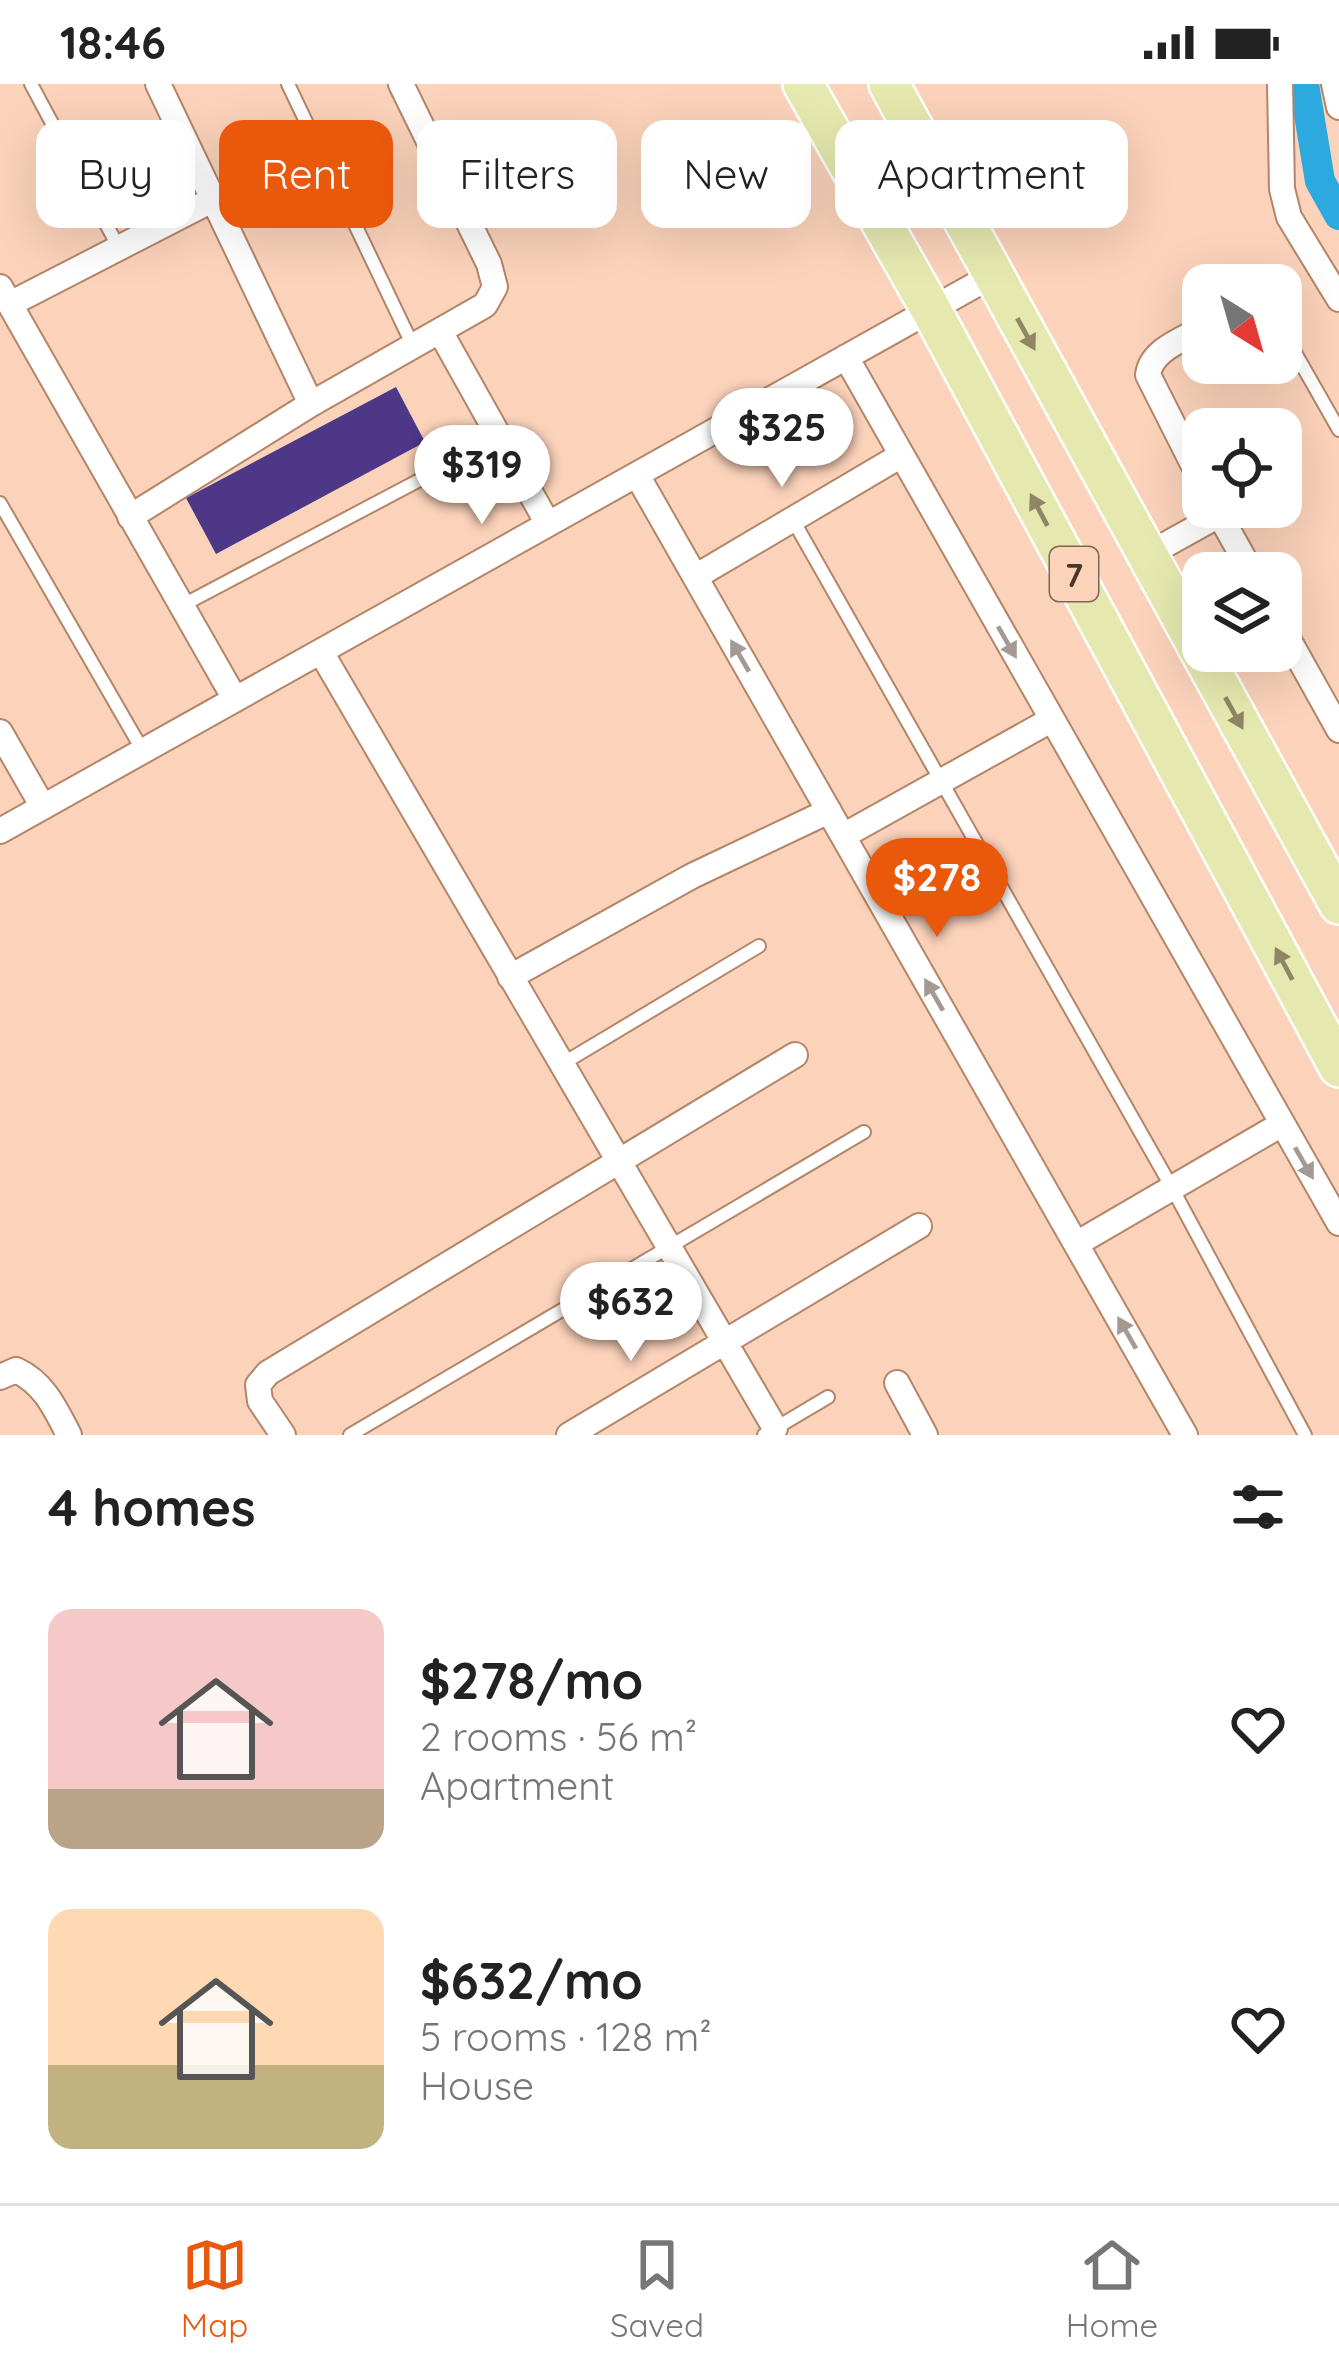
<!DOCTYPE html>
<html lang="en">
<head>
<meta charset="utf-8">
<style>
  body { margin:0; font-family:Quicksand,sans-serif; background:#f6f6f6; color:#222; height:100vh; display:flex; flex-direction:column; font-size:45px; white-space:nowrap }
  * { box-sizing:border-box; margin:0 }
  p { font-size:39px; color:#767676 }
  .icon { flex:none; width:66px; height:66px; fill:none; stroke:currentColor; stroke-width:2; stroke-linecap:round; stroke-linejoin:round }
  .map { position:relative; height:1351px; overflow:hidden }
  .details { display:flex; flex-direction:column; background:#fff; flex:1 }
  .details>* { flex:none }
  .hud { position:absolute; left:36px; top:36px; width:1269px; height:108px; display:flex; gap:24px }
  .needle { width:78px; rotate:143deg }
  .buttons { position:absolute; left:1182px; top:180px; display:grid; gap:24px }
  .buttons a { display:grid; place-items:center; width:120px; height:120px; border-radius:24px; background:#fff; box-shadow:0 12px 48px #0002; font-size:60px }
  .price { position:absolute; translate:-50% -102px; padding:0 27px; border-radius:42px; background:#fff; color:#222; font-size:39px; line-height:78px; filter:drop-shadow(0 3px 6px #0008) }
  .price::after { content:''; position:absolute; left:50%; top:72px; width:36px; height:27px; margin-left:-18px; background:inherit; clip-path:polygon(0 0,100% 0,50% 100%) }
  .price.current { background:#ea580c; color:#fff }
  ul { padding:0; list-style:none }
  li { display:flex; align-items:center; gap:36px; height:300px; padding:0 48px }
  li span { display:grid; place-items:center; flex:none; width:336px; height:240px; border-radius:24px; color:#555 }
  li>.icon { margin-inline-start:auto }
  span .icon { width:144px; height:144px; fill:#fffc; stroke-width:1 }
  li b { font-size:51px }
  h2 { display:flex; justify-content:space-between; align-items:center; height:144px; padding:0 48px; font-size:51px }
  .chip { padding:0 42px; border-radius:24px; background:#fff; box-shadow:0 12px 48px #0002; font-size:42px; line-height:108px }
  .chip.current { background:#ea580c; color:#fff }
  .status { display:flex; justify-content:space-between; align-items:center; height:84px; padding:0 60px; background:#fff; direction:ltr }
  .status svg { height:33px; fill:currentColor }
  .dock { display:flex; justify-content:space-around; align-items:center; height:168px; border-top:3px solid #e0e0e0; background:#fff; font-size:33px; color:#767676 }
  .dock a { display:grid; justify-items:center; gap:6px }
  .dock .current { color:#ea580c }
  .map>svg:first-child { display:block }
</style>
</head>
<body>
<div class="status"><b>18:46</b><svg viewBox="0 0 49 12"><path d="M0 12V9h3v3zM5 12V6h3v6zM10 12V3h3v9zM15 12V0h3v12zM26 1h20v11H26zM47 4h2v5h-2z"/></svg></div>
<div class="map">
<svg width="1339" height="1351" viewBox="0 0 1339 1351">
  <rect width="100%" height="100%" fill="#fbd2ba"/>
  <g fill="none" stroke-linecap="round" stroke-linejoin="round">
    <path stroke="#2ca9de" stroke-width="30" d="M1304,0l16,97 19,34"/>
  </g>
  <path fill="#4d3888" d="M396,303l29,55 -209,112 -30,-56z"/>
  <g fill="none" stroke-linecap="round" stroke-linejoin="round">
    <g stroke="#b48568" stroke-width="16">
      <path id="lane" d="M31,0l88,164
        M288,0l125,262
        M1281,244l58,102
        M0,419l143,248
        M793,436l378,666 134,249
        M183,521l316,-167
        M562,980l197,-118
        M350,1351l514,-303
        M764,1351l64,-38"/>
    </g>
    <g stroke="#b48568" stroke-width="28">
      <path id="street" d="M158,0l153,320
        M1280,0l2,105 7,28 50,82
        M1334,0l5,23
        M0,203l235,412
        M10,220l202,-104
        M1203,244c-21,12 -52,22 -55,47l55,109
        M441,249l107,191
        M846,273l493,866
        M637,391l548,960
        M1215,423l37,66
        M130,433l181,-113 174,-99 10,-18 -6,-23 -88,-180
        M1147,471l72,-40
        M695,493l205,-121
        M1281,542l58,104
        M321,568l454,776
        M0,648l43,75
        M0,747l993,-556
        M843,752l208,-116
        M510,893l182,-101 137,-65
        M1076,1160l206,-120
        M0,1293l16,-7c28,13 39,38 53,65
        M897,1299l28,52
        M283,1351l-23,-34 -2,-16 10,-12 527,-318
        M569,1351l350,-209"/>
    </g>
    <g stroke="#fff" stroke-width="44">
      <path id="primary" d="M803,0l127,224 409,759
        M889,0l450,820"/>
    </g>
    <use href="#lane" stroke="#fff" stroke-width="12"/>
    <use href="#street" stroke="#fff" stroke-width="24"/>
    <use href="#primary" stroke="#e6e9af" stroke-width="39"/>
  </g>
  <defs><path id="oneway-solid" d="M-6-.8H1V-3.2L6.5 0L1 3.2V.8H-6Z" transform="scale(3)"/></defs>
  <g fill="#908665">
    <use href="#oneway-solid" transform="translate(1026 250) rotate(61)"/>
    <use href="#oneway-solid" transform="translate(1039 426) rotate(-118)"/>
    <use href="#oneway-solid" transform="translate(1234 629) rotate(61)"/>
    <use href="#oneway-solid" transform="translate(1284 880) rotate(-118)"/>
  </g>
  <g fill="#a49a94">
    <use href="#oneway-solid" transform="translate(1007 558) rotate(60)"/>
    <use href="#oneway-solid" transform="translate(740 572) rotate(-120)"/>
    <use href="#oneway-solid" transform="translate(934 911) rotate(-120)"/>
    <use href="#oneway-solid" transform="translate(1304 1079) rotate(60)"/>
    <use href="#oneway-solid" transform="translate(1127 1249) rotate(-120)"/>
  </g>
  <g text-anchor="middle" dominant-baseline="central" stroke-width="12" stroke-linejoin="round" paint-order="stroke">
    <rect fill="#fbd2ba" stroke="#7f6454" stroke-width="3" x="1050" y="463" width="48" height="54" rx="9"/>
    <g font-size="33" font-weight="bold" fill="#4a3529">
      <text x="1074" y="490">7</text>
    </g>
  </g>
</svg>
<div class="buttons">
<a><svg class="needle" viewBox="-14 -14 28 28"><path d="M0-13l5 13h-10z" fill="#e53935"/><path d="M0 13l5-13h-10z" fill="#767676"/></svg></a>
<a><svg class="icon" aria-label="locate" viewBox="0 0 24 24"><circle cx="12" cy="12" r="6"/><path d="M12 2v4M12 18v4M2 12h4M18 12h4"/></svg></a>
<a><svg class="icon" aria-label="layers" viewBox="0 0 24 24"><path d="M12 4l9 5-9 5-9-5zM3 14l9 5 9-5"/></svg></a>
</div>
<b class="price" style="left:782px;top:406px">$325</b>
<b class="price" style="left:482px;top:443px">$319</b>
<b class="price current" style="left:937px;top:856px">$278</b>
<b class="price" style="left:631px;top:1280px">$632</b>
<div class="hud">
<a class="chip">Buy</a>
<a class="chip current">Rent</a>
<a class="chip">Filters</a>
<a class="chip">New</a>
<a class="chip">Apartment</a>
</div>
</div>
<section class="details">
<h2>4 homes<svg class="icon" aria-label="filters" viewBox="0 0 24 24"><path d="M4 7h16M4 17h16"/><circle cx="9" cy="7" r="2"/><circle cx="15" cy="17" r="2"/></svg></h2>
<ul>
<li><span style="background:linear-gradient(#f6c9c9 75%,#b9a48a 0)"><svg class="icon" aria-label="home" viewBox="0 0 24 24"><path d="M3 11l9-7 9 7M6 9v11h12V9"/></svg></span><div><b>$278/mo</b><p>2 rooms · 56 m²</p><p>Apartment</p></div><svg class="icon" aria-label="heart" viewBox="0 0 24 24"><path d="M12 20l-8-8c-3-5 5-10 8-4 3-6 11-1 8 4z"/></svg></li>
<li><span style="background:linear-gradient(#ffd9b3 65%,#c2b280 0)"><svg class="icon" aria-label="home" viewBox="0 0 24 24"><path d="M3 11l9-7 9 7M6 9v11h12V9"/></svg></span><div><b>$632/mo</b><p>5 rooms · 128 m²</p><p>House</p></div><svg class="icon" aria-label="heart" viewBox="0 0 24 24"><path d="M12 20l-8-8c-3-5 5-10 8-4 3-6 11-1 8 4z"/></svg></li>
</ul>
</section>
<nav class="dock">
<a class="current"><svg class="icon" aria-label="map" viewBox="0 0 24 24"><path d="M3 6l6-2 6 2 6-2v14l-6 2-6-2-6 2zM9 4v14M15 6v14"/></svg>Map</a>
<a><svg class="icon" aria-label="saved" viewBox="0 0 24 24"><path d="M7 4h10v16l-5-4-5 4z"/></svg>Saved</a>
<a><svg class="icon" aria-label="home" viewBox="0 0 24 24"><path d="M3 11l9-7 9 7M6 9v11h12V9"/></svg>Home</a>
</nav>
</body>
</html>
